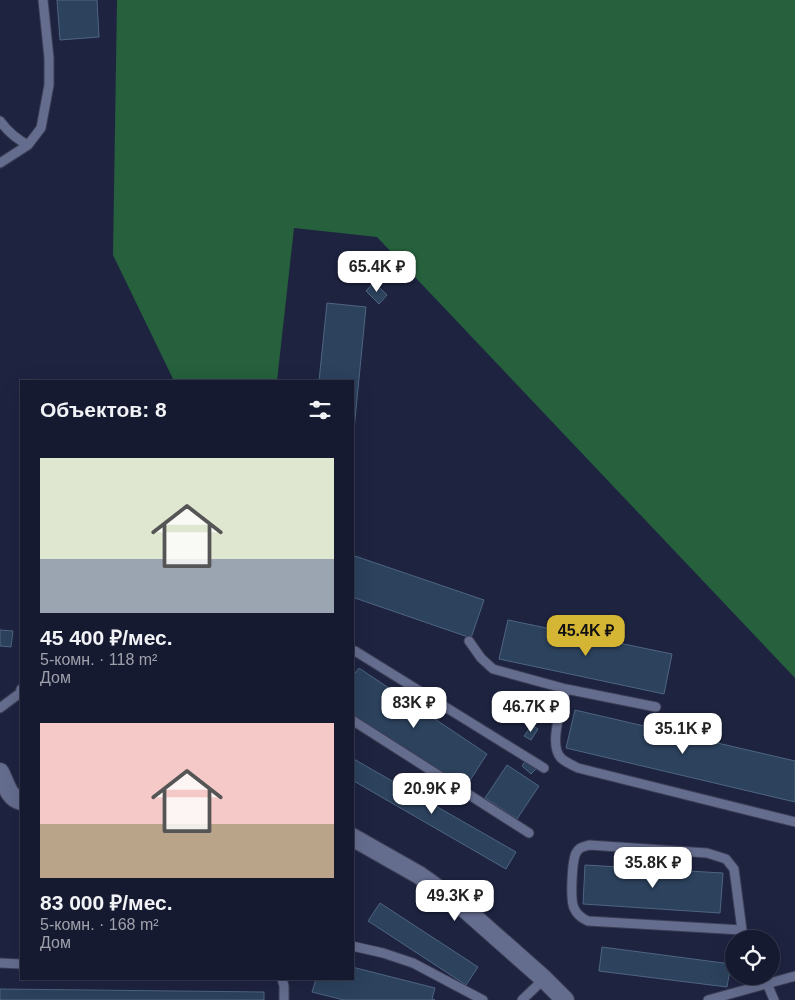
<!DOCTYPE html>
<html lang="ru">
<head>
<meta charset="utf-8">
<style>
  body { margin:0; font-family:Arial,sans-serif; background:#23273c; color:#f1f3f6; height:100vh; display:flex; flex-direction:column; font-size:19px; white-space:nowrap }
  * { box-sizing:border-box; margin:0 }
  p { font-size:16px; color:#9ea1ab }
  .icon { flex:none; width:28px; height:28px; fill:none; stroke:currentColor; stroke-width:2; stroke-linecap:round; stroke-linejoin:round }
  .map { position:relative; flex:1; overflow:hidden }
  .details { position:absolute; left:20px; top:380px; width:334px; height:600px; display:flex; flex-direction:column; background:#161a30; border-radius:0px; box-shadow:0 5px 20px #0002,0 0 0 1px #35384c }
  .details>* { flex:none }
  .buttons { position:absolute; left:725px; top:930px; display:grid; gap:10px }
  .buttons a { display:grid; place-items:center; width:55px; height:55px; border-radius:50%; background:#161a30; box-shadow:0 5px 20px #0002,0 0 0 1px #35384c; font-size:25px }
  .price { position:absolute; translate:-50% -42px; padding:0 11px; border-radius:10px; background:#fff; color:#222; font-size:16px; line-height:32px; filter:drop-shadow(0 1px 2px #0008) }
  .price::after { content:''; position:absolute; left:50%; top:30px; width:15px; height:11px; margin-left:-8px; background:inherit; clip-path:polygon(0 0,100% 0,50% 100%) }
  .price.selected { background:#d5b534; color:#111 }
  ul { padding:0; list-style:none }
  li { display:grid; align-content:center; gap:10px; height:265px; padding:0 20px }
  li span { display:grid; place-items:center; height:155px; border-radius:0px; color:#555 }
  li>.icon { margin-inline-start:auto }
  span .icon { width:90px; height:90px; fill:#fffc; stroke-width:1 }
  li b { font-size:21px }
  h2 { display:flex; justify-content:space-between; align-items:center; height:60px; padding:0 20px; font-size:21px }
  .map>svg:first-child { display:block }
</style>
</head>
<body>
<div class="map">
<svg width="795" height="1000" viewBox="0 0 795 1000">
  <rect width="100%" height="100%" fill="#1e2340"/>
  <path fill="#26603d" d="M117,0h678v678l-418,-441 -83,-9 -17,153h-103l-61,-126z"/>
  <path fill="#2c425d" stroke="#4e6582" d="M57,0h40l2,37 -39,3z
    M374,282l13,13 -8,9 -13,-13z
    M327,303l39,4 -14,143v-69h-33z
    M352,555l132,45 -13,38 -119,-41z
    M508,620l164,34 -8,40 -165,-35z
    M0,630l13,1 -2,16 -11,-1z
    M359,668l128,86 -22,34 -113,-74v-37z
    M575,710l220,51v41l-229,-54z
    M532,725l6,4 -7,11 -7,-4z
    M352,758l164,94 -10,17 -154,-89z
    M526,760l10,9 -5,5 -9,-8z
    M507,765l32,21 -22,33 -32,-21z
    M585,865l138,8 -3,40 -137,-9z
    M380,903l98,64 -12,18 -98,-64z
    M602,947l129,17 -4,23 -128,-16z
    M352,967l83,21 -3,11 3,1h-91l-32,-8 4,-13h36z
    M0,989l264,3v8h-264z"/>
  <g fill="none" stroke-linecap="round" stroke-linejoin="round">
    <g stroke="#3c3e55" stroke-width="11">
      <path id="lane" d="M0,121c8,11 16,18 28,24
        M0,163l28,-18 13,-17 8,-43v-27l-6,-58
        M469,641l12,17 12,11 73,20 90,18
        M352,652l3,-1 189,117
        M566,689c-4,17 -18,56 -5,69 4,4 11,7 17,10l217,54
        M0,708l20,-15 1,-4
        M352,720l177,113
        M742,930l-154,-9c-7,-3 -11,-6 -14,-13 -4,-8 -2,-47 2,-55 3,-6 7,-6 13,-8l118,8 19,6 8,10 8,61 4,9
        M352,946l31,7 30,10 70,37
        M0,963l21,1
        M764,976l10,24
        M282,979l2,7v14
        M522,1000l22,-21
        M708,1000l87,-24"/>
    </g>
    <g stroke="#3c3e55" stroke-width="20">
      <path id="street" d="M0,772c6,11 8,26 21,29
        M352,837l67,38 38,27 87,77 21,21"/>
    </g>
    <use href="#lane" stroke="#656d8f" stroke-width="9"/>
    <use href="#street" stroke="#656d8f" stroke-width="18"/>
  </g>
</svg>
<div class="buttons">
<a><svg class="icon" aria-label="locate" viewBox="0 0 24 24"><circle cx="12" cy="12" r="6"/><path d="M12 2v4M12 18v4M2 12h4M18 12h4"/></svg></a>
</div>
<b class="price" style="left:377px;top:293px">65.4K ₽</b>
<b class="price selected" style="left:586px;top:657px">45.4K ₽</b>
<b class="price" style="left:414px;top:729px">83K ₽</b>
<b class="price" style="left:531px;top:733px">46.7K ₽</b>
<b class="price" style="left:683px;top:755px">35.1K ₽</b>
<b class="price" style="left:432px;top:815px">20.9K ₽</b>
<b class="price" style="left:653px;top:889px">35.8K ₽</b>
<b class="price" style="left:455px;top:922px">49.3K ₽</b>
<section class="details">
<h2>Объектов: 8<svg class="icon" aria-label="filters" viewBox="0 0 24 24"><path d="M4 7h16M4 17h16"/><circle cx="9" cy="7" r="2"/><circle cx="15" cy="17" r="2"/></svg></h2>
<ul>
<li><span style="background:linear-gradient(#dfe7d0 65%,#9aa5b1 0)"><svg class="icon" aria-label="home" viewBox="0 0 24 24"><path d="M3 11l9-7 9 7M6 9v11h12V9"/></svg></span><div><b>45 400 ₽/мес.</b><p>5-комн. · 118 m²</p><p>Дом</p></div></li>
<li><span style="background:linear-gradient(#f6c9c9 65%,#b9a48a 0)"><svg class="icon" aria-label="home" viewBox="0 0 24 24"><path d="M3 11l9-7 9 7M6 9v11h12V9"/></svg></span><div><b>83 000 ₽/мес.</b><p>5-комн. · 168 m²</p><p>Дом</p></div></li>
</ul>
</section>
</div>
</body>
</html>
